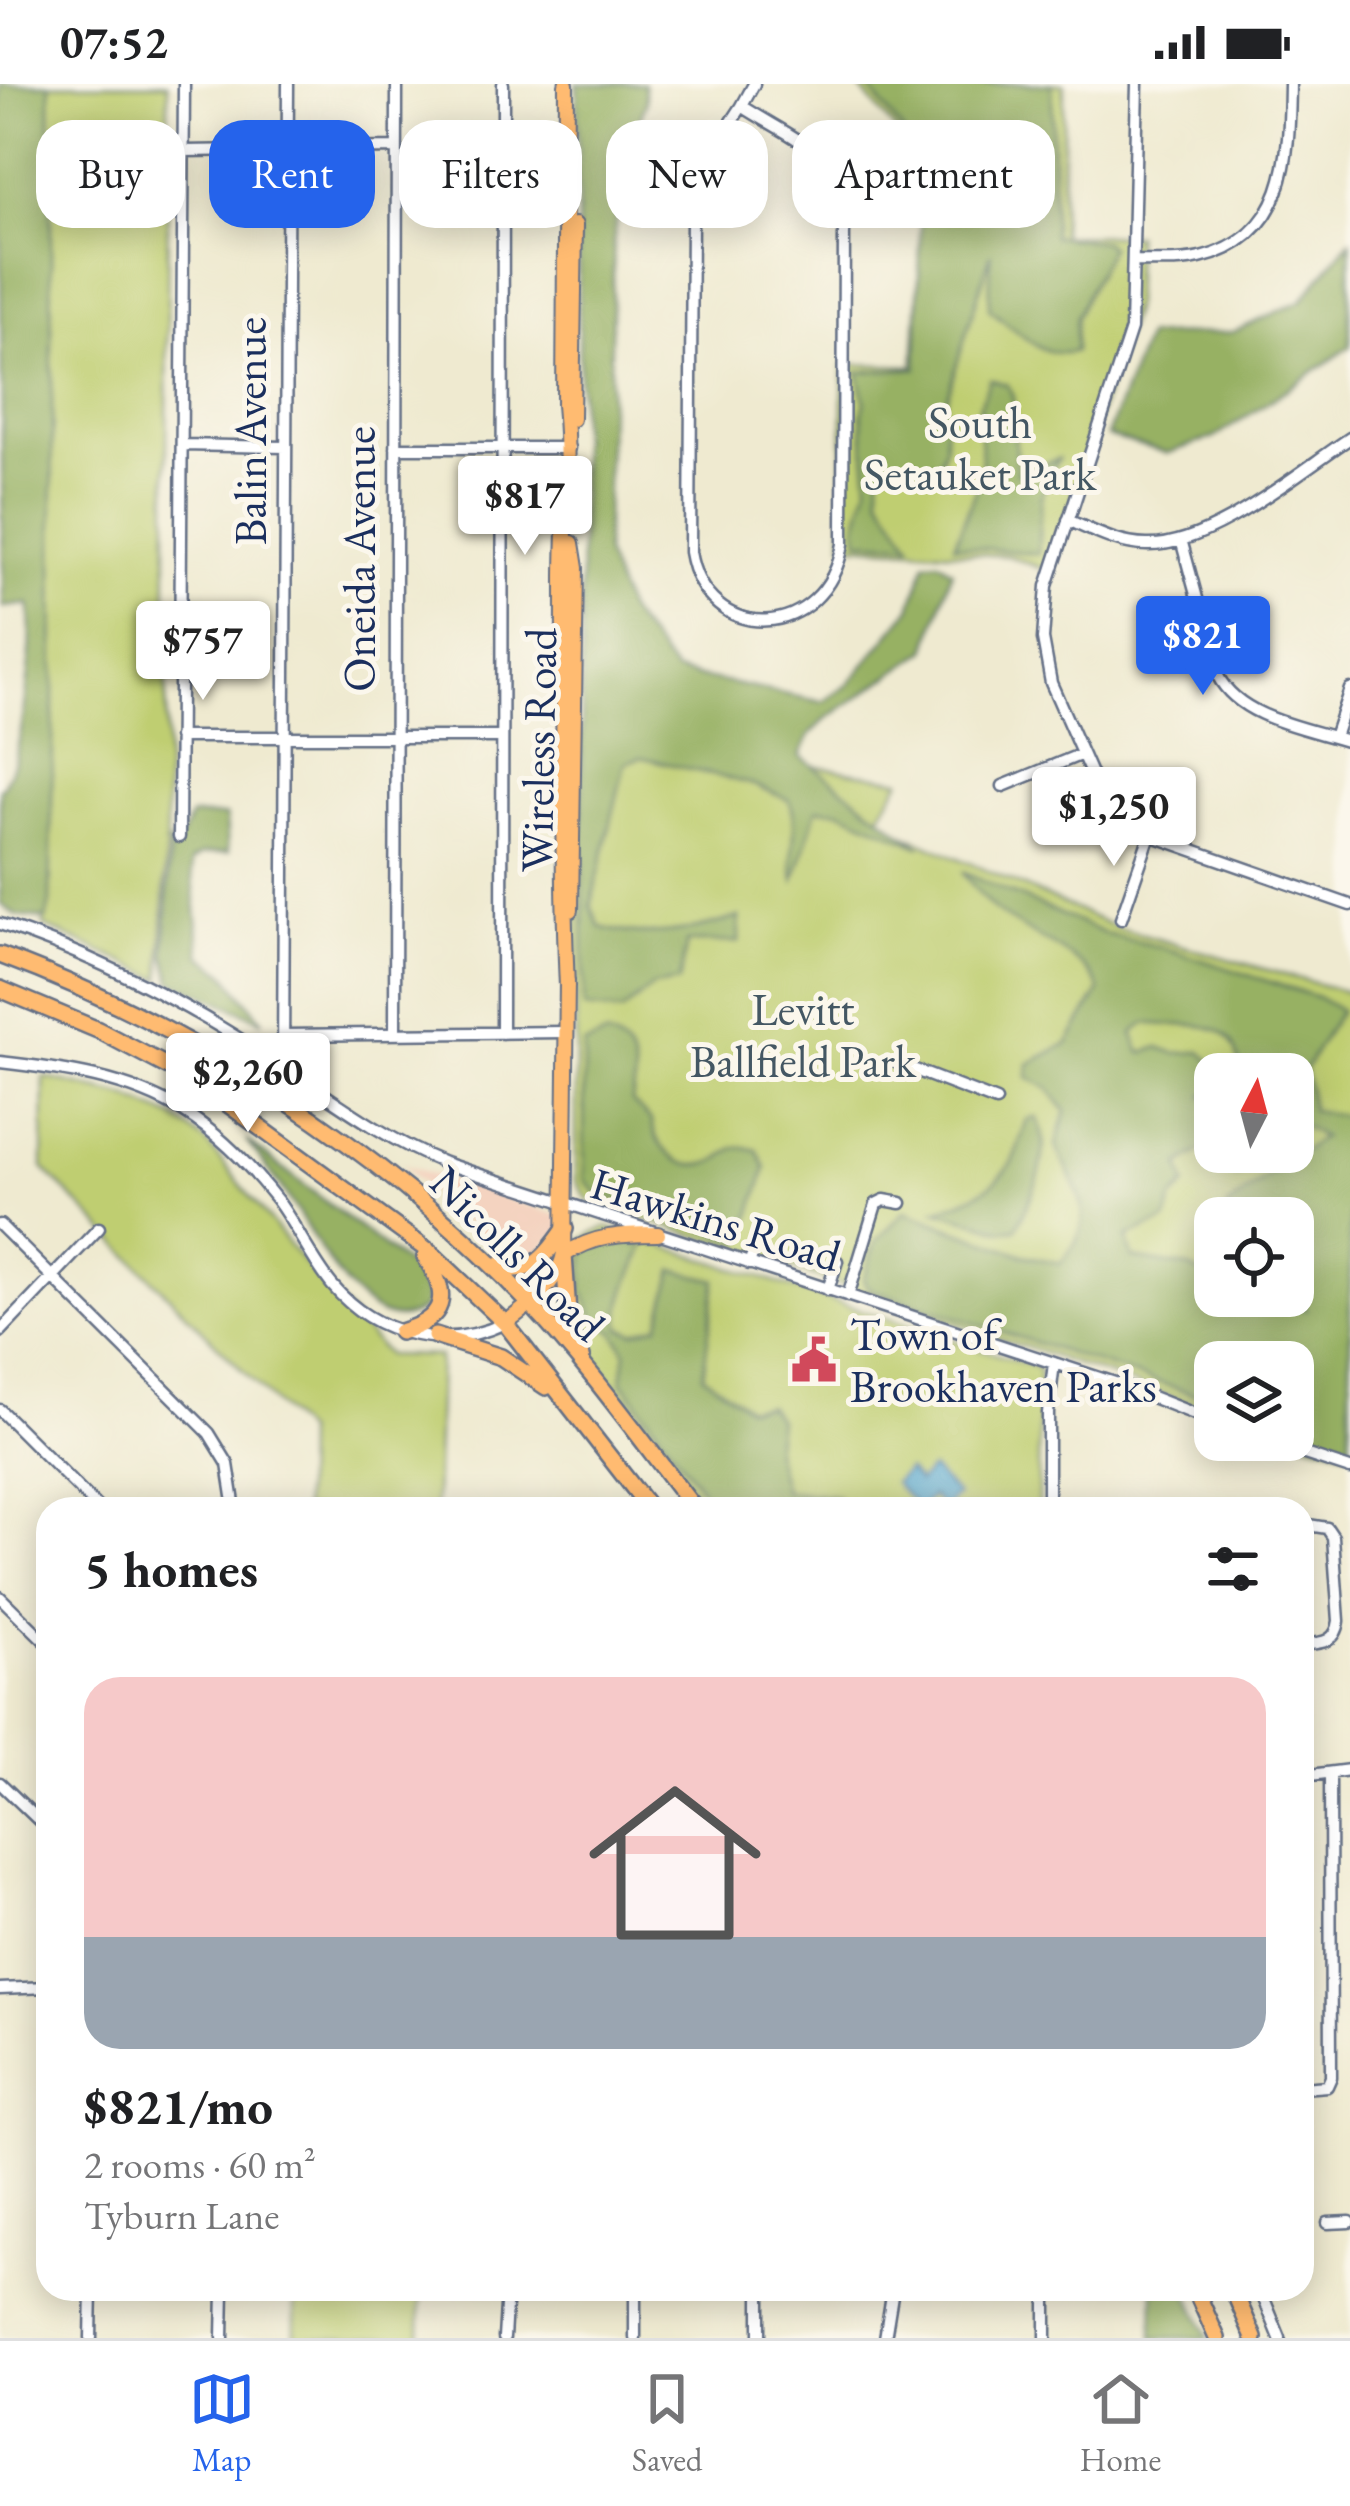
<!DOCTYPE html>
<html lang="en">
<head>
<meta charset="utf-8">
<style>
  body { margin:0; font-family:"EB Garamond",serif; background:#f2f2f2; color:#202124; height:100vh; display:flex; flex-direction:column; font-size:45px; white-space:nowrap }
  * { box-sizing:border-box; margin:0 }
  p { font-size:39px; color:#757577 }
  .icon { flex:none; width:66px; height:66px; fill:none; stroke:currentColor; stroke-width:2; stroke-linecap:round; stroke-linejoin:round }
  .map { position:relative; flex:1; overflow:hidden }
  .details { position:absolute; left:36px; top:1413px; width:1278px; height:804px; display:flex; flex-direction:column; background:#fff; border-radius:36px; box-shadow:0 6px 30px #0003 }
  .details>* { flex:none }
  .guide { position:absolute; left:36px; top:36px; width:1278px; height:108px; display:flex; gap:24px }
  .needle { width:78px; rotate:6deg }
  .buttons { position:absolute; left:1194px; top:969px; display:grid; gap:24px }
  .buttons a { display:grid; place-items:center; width:120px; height:120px; border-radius:24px; background:#fff; box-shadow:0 6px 30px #0003; font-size:60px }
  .price { position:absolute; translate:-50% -102px; padding:0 27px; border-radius:12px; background:#fff; color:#222; font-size:39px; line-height:78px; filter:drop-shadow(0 3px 6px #0008) }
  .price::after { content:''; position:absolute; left:50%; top:72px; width:36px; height:27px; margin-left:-18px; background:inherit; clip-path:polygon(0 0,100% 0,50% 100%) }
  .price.active { background:#2563eb; color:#fff }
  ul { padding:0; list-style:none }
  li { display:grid; align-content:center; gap:24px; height:636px; padding:0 48px }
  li+li { border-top:3px solid #e0e0e0 }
  li span { display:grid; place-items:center; height:372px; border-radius:36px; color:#555 }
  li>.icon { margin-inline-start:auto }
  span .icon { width:216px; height:216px; fill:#fffc; stroke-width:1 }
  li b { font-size:51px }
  h2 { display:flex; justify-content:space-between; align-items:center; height:144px; padding:0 48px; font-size:51px }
  .chip { padding:0 42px; border-radius:36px; background:#fff; box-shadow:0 6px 30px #0003; font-size:42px; line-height:108px }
  .chip.active { background:#2563eb; color:#fff }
  .status { display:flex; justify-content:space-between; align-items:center; height:84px; padding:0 60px; background:#fff; direction:ltr }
  .status svg { height:33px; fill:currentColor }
  .menu { display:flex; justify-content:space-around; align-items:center; height:168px; border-top:3px solid #e0e0e0; background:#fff; font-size:33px; color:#757577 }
  .menu a { display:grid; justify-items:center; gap:6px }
  .menu .active { color:#2563eb }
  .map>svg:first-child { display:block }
</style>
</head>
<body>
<div class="status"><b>07:52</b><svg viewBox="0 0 49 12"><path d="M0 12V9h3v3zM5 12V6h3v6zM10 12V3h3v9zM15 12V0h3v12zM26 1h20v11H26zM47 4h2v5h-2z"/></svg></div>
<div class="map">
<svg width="1350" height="2254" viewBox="0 0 1350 2254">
  <rect width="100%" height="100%" fill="#fbf7ec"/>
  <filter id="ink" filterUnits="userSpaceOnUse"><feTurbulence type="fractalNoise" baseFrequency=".00833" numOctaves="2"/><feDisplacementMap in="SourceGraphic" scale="24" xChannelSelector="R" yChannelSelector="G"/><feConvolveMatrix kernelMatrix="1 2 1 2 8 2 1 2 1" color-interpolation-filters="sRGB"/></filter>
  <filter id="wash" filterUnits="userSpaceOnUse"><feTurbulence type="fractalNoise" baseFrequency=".004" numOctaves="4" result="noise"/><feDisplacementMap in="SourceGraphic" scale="48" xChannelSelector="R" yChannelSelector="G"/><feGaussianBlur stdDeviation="2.7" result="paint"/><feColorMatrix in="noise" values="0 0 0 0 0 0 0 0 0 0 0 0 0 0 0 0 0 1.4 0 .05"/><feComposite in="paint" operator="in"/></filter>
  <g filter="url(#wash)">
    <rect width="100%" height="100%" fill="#efead0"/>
    <path fill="#f4d3c0" d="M401,1080l162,53v12l-44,40z"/>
    <path fill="#bfce71" stroke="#6d7e68" stroke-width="3" fill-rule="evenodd" d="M49,0h119l-2,764 -5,131 -117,-53z
      M862,0h202l-3,152 74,-1 -2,71 -82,266 -42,-16 -166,-12v-180l71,2 8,-149 -4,-59 -57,-69z
      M576,652l181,20 144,24 -25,42 242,106 232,65v458l-57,-13v-76h-78v49l-628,-212 -11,-19zM1215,990h78v78h-78zM1215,1134h78v78h-78z
      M44,993l80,19 51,22 31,24 97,120 84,93 52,1 -4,153h-132l1,-76 -261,-265z
      M606,1143l433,141 -1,141h-332l-66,-94 -60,-71 -13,-57 6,-38 10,-10z
      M295,2207l126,1 -1,46h-125z"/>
    <path fill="#97b163" stroke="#597060" stroke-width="3" fill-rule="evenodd" d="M0,0h50l4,605 -4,213 -4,17 -29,-3 -17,-12v-114c24,-30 35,-146 29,-186l-26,3z
      M577,0h67l2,18 -21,59 -11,78 -9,315 22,57 48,61 148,30 25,-17 63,-77 15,-46 13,-1 13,9 -25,80 -101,69 -17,17 -9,20 121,91 -82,-37 -22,-1 -22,71c-8,-27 6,-54 -6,-80l-35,-15 -113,-28 -16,6 -34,143 9,21c48,13 91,5 139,-10v25h-52l-8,40 -26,4 -31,26 -38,-4z
      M866,0h186l1,152 51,6 6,5 -34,70 -1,34c-32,11 -60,-23 -86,-42l2,-56 -46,150v42l-5,17c-21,5 -39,2 -60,11v23l31,48 -52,-4 -2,-14 11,-40 -6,-73 3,-11 -7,-30 59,-4 5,-211z
      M1350,157v106l-134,90 -48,16 -61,-17 39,-100 87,-4 68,-31z
      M990,295l18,6 5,12 4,77 41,-15 -17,38 -3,57 -84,-9 28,-71 -3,-67z
      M191,732h35l2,36 -25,2 -12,7 10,94 24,18 38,48 -91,-40 -7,-27 5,-111 13,-9z
      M962,788l144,62 58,14 153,49 23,13 -35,60 7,40 38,7v327l-57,-16v-66h-78v39l-346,-112 -6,-8 12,-39 30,-31 118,44 37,8c43,-45 16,-71 -4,-117l10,-35 -17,-22 -21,-12 1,-13 39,-21 32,-53c-14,-37 -78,-56 -106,-81 -12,-10 -22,-25 -32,-37zM1146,939c44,7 89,-13 95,51h52v53l10,-1 19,11 -93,68 -7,12 71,1v67l13,24 -44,-13h-47v-15l-28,-14 -54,-9 -6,-21 39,-16 6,-21 14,-15 -6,-20 22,-15 34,26 32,-24h-53v-52l-11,-4 11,-11v-11l7,-2 -21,-20 -26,1 -16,-6 -18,6 -8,-20z
      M605,952c33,10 32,35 27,66l20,19c3,29 31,53 61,41 9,-4 16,-13 25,-15 6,-1 13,2 19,3l9,18 -24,76 -147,-52 -11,-13v-134z
      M1037,1034c18,36 -5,77 -21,111l-13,1 -67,-20c27,-8 58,-20 74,-45 8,-13 11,-31 18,-46z
      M246,1056l164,127 16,27 -1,13c-53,44 -105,-61 -128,-96 -16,-24 -33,-48 -51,-71z
      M622,1156l23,6c-11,27 -28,52 -24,82l13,4 25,-7 15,-55 42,10 -13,95 44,32 20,-2 11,14 -4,31 10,41 53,5 5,13h-126l-94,-128 4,-29 -12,-20 -18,-11 -14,-32 3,-41z
      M1154,2205h32l23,49h-56z"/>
    <path fill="#52a6cd" stroke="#366a96" stroke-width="3" d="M931,1385l26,26 -14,13 -11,-12 -13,12 -25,-25 13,-13 11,12z"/>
  </g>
  <g filter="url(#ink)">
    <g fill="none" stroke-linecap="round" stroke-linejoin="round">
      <g stroke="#657086" stroke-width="15">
        <path id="minor" d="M1137,0l-6,245 -84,257 -4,53 8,44 41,93 26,32 32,27 200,70
          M742,22c52,34 93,42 102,110l-1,328c-17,98 -137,103 -153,8l2,-337 16,-57z
          M742,22l12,-22
          M184,67l212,-3
          M1135,177c21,0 44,2 65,-3 88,-21 89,-101 90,-174
          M182,361l104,2
          M396,364h173
          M1068,436c25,11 51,25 79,25 63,2 150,-72 203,-107
          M1182,459l36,133c22,43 89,52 132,66
          M179,653h322
          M1334,653l16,-48
          M1003,702l79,-32
          M179,753l5,-753
          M1121,835l29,-84
          M0,840c87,28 171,72 248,120 65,40 125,90 196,119l677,222 94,37
          M502,949l1,-949
          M395,950l2,-950
          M283,951l283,-3
          M0,978c63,7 129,16 184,50 35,22 68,56 93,88 20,27 34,59 55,85 43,51 112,67 173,38
          M897,979l99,38
          M283,982l5,-982
          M0,1141l209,208 19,31 7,45
          M749,1180l10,-30
          M828,1206l9,-29
          M848,1212l28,-92 8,-4 17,3
          M0,1248l99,-104
          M0,1326l99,99
          M1262,1356l88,29
          M1048,1425v-96l6,-50
          M1302,1440l25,4 6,9 6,84c-3,22 -17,22 -37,24
          M0,1513l48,47
          M1302,1692l48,-6
          M0,1699l48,46
          M0,1905l48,-2
          M1302,2004l25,-2 4,-9 -1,-303
          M1328,2139l22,-1
          M1046,2205v49
          M1260,2205l20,49
          M91,2254l1,-49
          M223,2254l1,-49
          M504,2254l3,-49
          M635,2254v-49
          M760,2254v-49
          M885,2254l8,-49"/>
      </g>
      <g stroke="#657086" stroke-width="18">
        <path id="major" d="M566,0l-2,321c6,59 0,116 0,175 0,136 -3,271 3,407
          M572,335l3,-194
          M571,826l5,-342 -4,-25
          M564,1171c30,-20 58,-21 94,-21
          M505,1239c24,-17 51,-38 59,-68l3,-275"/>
      </g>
      <g stroke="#657086" stroke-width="20">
        <path id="highway" d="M0,871c190,70 390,199 529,348 61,64 112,137 166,206
          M0,905l98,41 101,53 231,169 75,71 145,186
          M564,1171l5,73 13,29
          M497,1181c35,14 49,-10 68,-36
          M400,1248c46,-13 51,-36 25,-75
          M435,1252l66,21 45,30
          M1195,2205l22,49
          M1233,2205l21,49"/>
      </g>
      <use href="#minor" stroke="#fff" stroke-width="10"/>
      <use href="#major" stroke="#ffbb71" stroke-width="14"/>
      <use href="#highway" stroke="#ffbb71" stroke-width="15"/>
    </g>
  </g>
  <defs>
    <g id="civic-bare" transform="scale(3.6)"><path d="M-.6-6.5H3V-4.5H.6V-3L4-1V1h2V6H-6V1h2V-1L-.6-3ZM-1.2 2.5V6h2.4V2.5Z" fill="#d1495b" stroke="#fbf7ec" stroke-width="2.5" paint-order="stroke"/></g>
  </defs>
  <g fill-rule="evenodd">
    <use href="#civic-bare" x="814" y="1276"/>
  </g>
  <g text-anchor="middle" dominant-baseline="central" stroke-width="10" stroke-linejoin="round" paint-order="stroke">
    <g font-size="45" fill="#445763" stroke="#fbf7ec">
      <text x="980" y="338">South<tspan x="980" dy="52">Setauket Park</tspan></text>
      <text x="803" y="925">Levitt<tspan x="803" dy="52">Ballfield Park</tspan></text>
    </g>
    <g font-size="45" fill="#1b2f5e" stroke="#fbf7ec">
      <text transform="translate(250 347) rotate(-90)">Balin Avenue</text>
      <text transform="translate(359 475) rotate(-90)">Oneida Avenue</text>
      <text transform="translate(538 666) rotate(-89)">Wireless Road</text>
      <text transform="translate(716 1135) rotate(17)">Hawkins Road</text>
      <text transform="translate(518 1169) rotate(45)">Nicolls Road</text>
    </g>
    <g font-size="45" fill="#1b2f5e" stroke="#fbf7ec" text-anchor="start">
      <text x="850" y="1250">Town of<tspan x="850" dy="52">Brookhaven Parks</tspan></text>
    </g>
  </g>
</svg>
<div class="buttons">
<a><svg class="needle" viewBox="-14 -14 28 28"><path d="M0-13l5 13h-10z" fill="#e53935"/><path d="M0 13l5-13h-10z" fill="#757577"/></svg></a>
<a><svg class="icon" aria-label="locate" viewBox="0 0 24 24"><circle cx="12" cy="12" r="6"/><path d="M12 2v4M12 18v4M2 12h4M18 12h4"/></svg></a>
<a><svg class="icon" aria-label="layers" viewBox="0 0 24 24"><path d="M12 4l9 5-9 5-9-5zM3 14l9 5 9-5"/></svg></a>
</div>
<b class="price" style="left:525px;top:474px">$817</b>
<b class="price active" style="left:1203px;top:614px">$821</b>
<b class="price" style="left:203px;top:619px">$757</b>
<b class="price" style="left:1114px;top:785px">$1,250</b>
<b class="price" style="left:248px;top:1051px">$2,260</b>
<div class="guide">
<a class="chip">Buy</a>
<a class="chip active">Rent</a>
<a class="chip">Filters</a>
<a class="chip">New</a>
<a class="chip">Apartment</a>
</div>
<section class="details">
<h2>5 homes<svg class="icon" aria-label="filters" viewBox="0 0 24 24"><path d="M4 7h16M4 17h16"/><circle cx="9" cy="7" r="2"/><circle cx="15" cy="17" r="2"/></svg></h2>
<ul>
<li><span style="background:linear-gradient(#f6c9c9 70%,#9aa5b1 0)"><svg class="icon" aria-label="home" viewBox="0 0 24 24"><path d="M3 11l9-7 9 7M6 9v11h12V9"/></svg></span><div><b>$821/mo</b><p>2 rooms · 60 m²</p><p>Tyburn Lane</p></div></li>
</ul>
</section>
</div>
<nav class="menu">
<a class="active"><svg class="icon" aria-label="map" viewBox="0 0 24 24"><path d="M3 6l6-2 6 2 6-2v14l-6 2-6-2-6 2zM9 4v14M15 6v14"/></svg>Map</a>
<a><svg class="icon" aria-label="saved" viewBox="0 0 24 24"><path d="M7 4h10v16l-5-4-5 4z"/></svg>Saved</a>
<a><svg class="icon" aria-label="home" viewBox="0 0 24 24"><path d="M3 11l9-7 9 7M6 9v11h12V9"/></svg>Home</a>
</nav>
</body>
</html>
